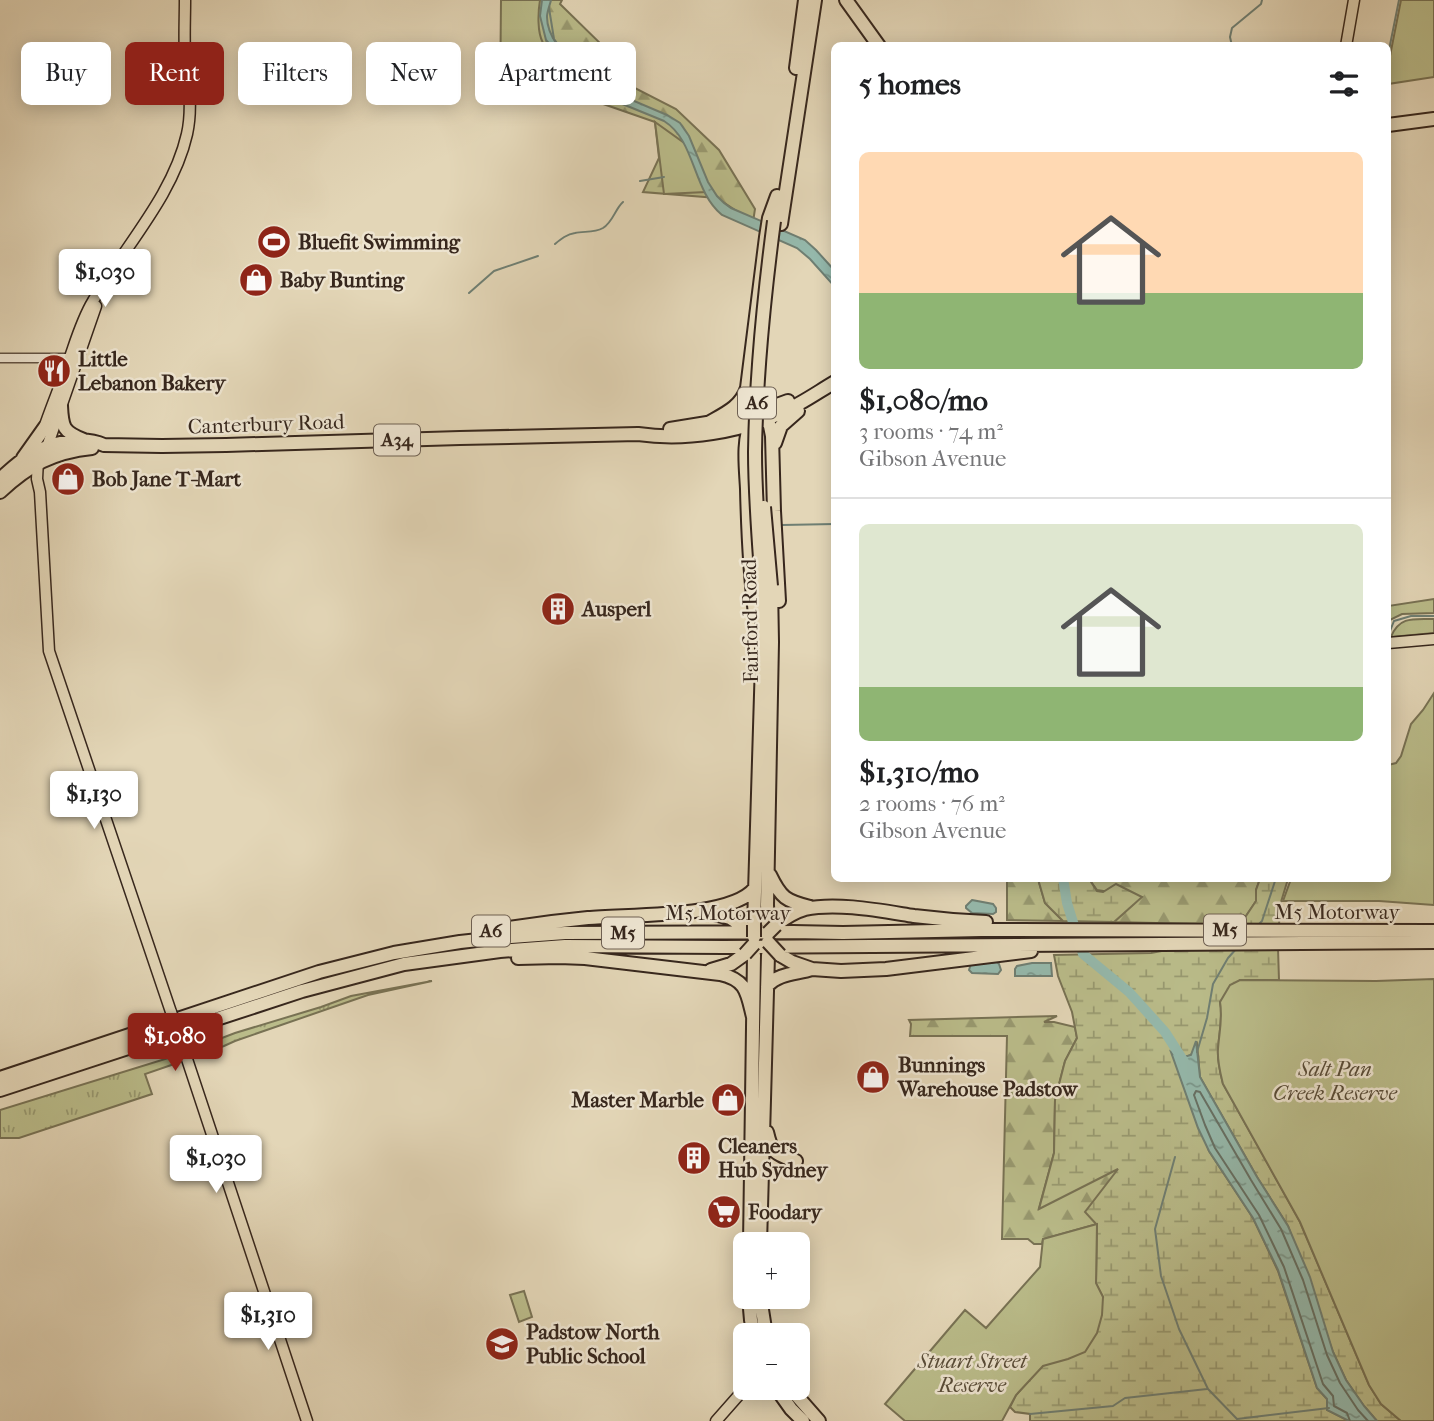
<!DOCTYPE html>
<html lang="en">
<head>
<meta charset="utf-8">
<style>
  body { margin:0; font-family:"IM FELL French Canon",serif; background:#f6f6f6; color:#202124; height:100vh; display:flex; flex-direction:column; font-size:26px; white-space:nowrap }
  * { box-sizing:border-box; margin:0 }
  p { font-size:23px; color:#757577 }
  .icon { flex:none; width:38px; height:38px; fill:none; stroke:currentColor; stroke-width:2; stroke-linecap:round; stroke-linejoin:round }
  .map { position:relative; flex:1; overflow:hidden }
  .drawer { position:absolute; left:831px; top:42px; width:560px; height:840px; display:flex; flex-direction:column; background:#fff; border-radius:10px; box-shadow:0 4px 18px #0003 }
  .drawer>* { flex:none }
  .banner { position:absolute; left:21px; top:42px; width:665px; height:63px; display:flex; gap:14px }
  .controls { position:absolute; left:733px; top:1232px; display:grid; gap:14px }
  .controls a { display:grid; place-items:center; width:77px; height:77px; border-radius:10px; background:#fff; box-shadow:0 4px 18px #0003; font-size:35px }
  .price { position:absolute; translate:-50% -60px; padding:0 16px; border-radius:7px; background:#fff; color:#222; font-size:23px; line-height:46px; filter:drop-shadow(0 2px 4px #0008) }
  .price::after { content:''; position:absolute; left:50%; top:42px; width:21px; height:16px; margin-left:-10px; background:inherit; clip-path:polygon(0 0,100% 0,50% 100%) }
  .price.selected { background:#8f2418; color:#fff }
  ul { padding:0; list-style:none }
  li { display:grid; align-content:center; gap:14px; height:371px; padding:0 28px }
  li+li { border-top:2px solid #e0e0e0 }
  li span { display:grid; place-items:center; height:217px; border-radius:10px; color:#555 }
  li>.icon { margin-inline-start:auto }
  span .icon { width:126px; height:126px; fill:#fffc; stroke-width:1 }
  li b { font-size:30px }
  h2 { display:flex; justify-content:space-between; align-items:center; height:84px; padding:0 28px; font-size:30px }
  .tag { padding:0 24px; border-radius:10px; background:#fff; box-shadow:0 4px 18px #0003; font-size:24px; line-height:63px }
  .tag.selected { background:#8f2418; color:#fff }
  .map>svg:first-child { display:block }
</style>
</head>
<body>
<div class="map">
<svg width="1434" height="1421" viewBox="0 0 1434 1421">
  <defs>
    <pattern id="grass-tufts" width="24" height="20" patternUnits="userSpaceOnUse" patternTransform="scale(1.75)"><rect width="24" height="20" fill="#babc8a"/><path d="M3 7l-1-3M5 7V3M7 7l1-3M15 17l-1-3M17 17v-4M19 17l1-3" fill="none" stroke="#989970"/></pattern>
    <pattern id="forest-firs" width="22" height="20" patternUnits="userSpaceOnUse" patternTransform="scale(1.75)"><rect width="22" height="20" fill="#babc8a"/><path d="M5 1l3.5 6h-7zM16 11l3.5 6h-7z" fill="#989970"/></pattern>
    <pattern id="wetland-marsh" width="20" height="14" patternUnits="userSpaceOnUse" patternTransform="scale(1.75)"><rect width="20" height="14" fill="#babc8a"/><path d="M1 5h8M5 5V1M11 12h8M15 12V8" fill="none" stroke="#989970"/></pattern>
    <pattern id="water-ripples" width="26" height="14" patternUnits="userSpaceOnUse" patternTransform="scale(1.75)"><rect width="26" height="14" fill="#95b9ac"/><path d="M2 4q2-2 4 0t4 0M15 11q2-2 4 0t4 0" fill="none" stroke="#7a968b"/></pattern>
  </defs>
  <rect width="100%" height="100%" fill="#e3d6b7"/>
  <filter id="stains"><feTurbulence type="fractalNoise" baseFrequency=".00286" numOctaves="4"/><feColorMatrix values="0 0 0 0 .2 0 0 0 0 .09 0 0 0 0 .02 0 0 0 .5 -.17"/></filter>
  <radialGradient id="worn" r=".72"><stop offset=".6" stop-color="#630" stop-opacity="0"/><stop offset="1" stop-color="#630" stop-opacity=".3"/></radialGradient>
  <path fill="url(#grass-tufts)" stroke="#787254" stroke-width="2" d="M432,981l-64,14 -133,46 -11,5 -29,10 -2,-7 42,-16 86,-26 30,-11z
    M178,1055l2,7 -35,12 7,20 -133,44h-19v-28z"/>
  <path fill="url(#forest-firs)" stroke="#787254" stroke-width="2" d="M537,0h25l-2,4 43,42 20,36 53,27 43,41 36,59 -2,13 -36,-24 -74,-6 16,-34 -4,-36 -66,-23 -51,-44z
    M1007,879h31l7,24 18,18 -56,-1z
    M1089,879h171l-4,11v11l-16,24 -126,-3 27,-25 -44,-7z
    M1057,1016l-13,6h10l21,5 2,11 -12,23 -10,39 -1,53 -15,55 80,-41 -22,57 -54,15 -1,5h-8l-6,-5h-26l5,-203h-97l1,-12 -2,-4z"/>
  <path fill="url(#wetland-marsh)" stroke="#787254" stroke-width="2" d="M1038,879h51l8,12 6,1 13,-8 26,13 -28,25 -51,-1 -18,-18z
    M1260,879h28l-7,23 -2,22 -39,1 16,-24v-11z
    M1278,948l1,32h-39l-20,22c3,16 -1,31 -2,47 -1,12 2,23 5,35l77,138 69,163 12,19 20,17h-24l-13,-15 -18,-26 -13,-28 -45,-126 -31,-49 -57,-100 -3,-33 -6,11 -11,4 -7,-6 36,98 44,67 25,53 39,117 10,11v11l22,11h-319v-7l-15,-2 -5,-5 6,-12 87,-98 -7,-13 1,-59 -12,-13 33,-43 -79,40 15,-56 1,-53 10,-39 12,-23 -5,-26 -14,-36 -4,-21 97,-2 21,-4z"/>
  <path fill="#babc8a" stroke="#787254" stroke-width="2" d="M501,0h39c-2,12 -3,32 3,43 9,19 40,45 56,61h-99z
    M1401,0h33v77l-46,7v-18z
    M655,122l32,23 19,47 -42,2z
    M1434,599v14l-32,1 -14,7v-15z
    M1434,619v14l-43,4c8,-21 23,-18 43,-18z
    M1434,693v212l-55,-4h-96l8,-22 97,-1v-113l8,-2 5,-7 10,-32 12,-14z
    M1434,979v442h-33l-20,-17 -12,-19 -69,-163 -77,-138c-3,-12 -6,-23 -5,-35 1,-16 5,-31 2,-47l10,-17 10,-5 136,1z
    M1097,1224l-1,59 7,14 -1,18 -5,18 -12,19 -17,7 -25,7 -27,29 -14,26h-97l-20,-17 80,-94 21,18 54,-61 3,-28z
    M524,1291l8,26 -13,5 -9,-27z"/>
  <path fill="url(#water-ripples)" stroke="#6f7f73" stroke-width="2" d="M542,0h9c-1,5 -4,11 -4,17 0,25 26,45 41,62l6,5 73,31 13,8 9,13 19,46 9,14 7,7 7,5 74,32 11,10 19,21v16l-25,-28 -13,-11 -75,-33c-30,-25 -26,-74 -58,-94l-66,-27 -17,-13 -35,-41 -6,-24z
    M972,900l21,4 3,4v4l-3,2 -21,-1 -6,-5v-2z
    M997,962l2,2 2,6 -3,4 -26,-1 -3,-3 2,-6z
    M1032,963h19l1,13h-37v-7l2,-3z
    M1196,1041l4,36 57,100 31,49 22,51 23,75 13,28 18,26 13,15h-28l-22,-11v-11l-10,-11 -39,-118 -25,-52 -44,-67 -11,-23 -27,-76 9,6 11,-3z"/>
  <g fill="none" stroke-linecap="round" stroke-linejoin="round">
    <path stroke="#667064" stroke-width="2" d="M1350,1421l-3,-8 -13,-7 -1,-10 -10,-12 -39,-117 -25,-52 -44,-67 -10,-23 -11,-30 2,-4 4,1 51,88 30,49 22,51 24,75 13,28 18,27 10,11"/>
    <path stroke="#6f7f73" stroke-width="2" d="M549,8l5,31 9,12
      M1232,46l-2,-9 2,-9 29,-24 1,-4
      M1388,55l11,-55
      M640,181l24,-4
      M555,244c6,-5 12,-10 20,-11 9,-2 19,0 28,-5 10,-6 12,-19 20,-26
      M469,293l25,-22 44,-15
      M782,525l53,-1
      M1388,636l6,-15 17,-5h23
      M1257,926l5,-5 14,-43
      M1197,1052l10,-34 6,-34 15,-26 9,-10
      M1175,1157l-20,72 6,47 18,53 29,60 29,30 92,-11
      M1030,1414l83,-8 12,-8 82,-9"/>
    <path stroke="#95b9ac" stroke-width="10" d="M1063,878l4,25 16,51 46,38 10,11 26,29 23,36"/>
    <g stroke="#625344" stroke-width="11">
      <path id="minor" d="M0,358h74"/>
    </g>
    <g stroke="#37271d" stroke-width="13">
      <path id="major" d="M1346,46l8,-46
        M43,431c8,-24 18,-47 26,-71 7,-20 13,-41 24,-59 31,-54 80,-105 94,-167 6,-27 1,-54 -2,-80 -1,-18 0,-36 0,-54
        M46,450l50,-144
        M38,459l-1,20 3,13 9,159 122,361
        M1388,643l46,-4
        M181,1041l126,380
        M716,1421l30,-34"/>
    </g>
    <g stroke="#37271d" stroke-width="16">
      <path id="highway" d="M846,0l33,46
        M796,68l9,-68
        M1388,125l46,-6
        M781,224l34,-224
        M61,406c1,21 2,26 23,34
        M764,415l6,11 2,10 2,75 5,90
        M752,420c-10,20 -6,48 -5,69 1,42 3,84 8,125
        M708,423c16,-9 33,-16 39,-35l19,-151 3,-19 8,-22
        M670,429l74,-12 44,-16
        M775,443l6,-17 17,-15
        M23,458l22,-31
        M0,479c9,-8 19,-18 30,-24 21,-12 52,-20 74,-10l58,1 64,-1 234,-7 178,-4c48,7 102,-2 145,-22 18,-8 35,-20 52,-30
        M0,492c29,-27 53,-40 92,-44
        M770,875c11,23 16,26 40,32
        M706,912l24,6 17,11
        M768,924l-1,-19 5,-263 -1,-56
        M754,925l8,-263v-75
        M776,925c9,-7 18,-13 29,-16 32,-7 77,2 109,7 24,3 48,5 72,6
        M496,930c30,-5 61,-9 92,-12 38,-4 143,1 167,-30
        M780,955l12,7 20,7 29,2 45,-2 145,-18
        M518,958l41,-1 26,1 135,16c27,6 27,19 33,43
        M711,970l20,-6 14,-10
        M767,986c12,-13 29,-12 45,-17
        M0,1078l319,-106 75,-19 66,-11 37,-4 68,-5 228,-1 50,1 138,-3 453,1
        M0,1090l302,-99 102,-27 96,-13 65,-5 159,1 710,-5
        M767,1132c5,22 9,22 29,29
        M750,1244l4,-289
        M760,1244l8,-289
        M749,1297l2,23 3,15
        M760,1297l6,38
        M776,1388l15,21 12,12
        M790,1388l29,33"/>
    </g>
    <use href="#minor" stroke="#ede4d0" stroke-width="8"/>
    <use href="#major" stroke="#e3d6b7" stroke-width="10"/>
    <use href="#highway" stroke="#e3d6b7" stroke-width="12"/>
    <g stroke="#37271d" stroke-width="13" stroke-linecap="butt">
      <path id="major-bridge" d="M171,1012l10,29"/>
    </g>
    <g stroke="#37271d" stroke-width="16" stroke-linecap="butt">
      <path id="highway-bridge" d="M764,507l7,79
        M762,587c-3,-45 -7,-90 -7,-135 1,-77 9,-155 19,-231
        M768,933l8,-8
        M754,937v-12
        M768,942l12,13
        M745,954l9,-10"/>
    </g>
    <use href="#major-bridge" stroke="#e3d6b7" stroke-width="10"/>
    <use href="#highway-bridge" stroke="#e3d6b7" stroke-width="12"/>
  </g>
  <defs>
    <g id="stadium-disc" transform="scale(1.75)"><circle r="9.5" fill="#8f2418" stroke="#ede4d0"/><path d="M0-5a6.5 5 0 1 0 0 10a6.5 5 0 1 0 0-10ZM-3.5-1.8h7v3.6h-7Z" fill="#fff"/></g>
    <g id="shop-disc" transform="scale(1.75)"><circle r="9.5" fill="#8f2418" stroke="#ede4d0"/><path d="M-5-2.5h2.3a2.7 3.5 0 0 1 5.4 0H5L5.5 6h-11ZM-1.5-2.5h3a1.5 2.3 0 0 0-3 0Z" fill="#fff"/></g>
    <g id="restaurant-disc" transform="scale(1.75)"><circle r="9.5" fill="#8f2418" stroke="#ede4d0"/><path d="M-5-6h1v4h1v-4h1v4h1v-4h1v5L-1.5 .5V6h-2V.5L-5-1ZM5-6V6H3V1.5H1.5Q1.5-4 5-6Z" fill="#fff"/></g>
    <g id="building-disc" transform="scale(1.75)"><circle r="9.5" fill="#8f2418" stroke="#ede4d0"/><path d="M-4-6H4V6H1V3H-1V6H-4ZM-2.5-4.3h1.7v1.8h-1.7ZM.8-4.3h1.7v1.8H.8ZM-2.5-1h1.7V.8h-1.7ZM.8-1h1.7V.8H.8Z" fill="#fff"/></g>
    <g id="supermarket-disc" transform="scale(1.75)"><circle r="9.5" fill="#8f2418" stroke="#ede4d0"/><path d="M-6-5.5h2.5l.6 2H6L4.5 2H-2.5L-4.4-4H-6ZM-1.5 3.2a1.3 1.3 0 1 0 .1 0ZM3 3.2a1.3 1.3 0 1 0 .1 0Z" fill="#fff"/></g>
    <g id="school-disc" transform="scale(1.75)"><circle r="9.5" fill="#8f2418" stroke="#ede4d0"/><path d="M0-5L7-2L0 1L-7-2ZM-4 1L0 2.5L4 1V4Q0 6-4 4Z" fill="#fff"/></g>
  </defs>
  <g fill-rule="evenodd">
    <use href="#stadium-disc" x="274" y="242"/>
    <use href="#shop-disc" x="256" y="280"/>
    <use href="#restaurant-disc" x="54" y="371"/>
    <use href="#shop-disc" x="68" y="479"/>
    <use href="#building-disc" x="558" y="609"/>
    <use href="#shop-disc" x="873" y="1077"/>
    <use href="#shop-disc" x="728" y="1100"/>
    <use href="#building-disc" x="694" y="1158"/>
    <use href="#supermarket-disc" x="724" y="1212"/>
    <use href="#school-disc" x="502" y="1344"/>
  </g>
  <g text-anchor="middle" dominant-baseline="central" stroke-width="5" stroke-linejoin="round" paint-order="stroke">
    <g fill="#ede4d0" stroke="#6e6053" stroke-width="2">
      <rect x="738" y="387.5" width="38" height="31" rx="5"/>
      <rect x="374" y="424.5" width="46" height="31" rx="5"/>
      <rect x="1204" y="914.5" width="42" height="31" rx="5"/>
      <rect x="472" y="915.5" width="38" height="31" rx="5"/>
      <rect x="602" y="917.5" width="42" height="31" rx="5"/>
    </g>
    <g font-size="19" font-weight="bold" fill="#37271d">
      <text x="757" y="403">A6</text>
      <text x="397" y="440">A34</text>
      <text x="1225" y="930">M5</text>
      <text x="491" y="931">A6</text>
      <text x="623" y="933">M5</text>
    </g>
    <g font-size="21" font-weight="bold" fill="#37271d" stroke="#ede4d0" text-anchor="start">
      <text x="298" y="242">Bluefit Swimming</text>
      <text x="280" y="280">Baby Bunting</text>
      <text x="78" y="359">Little<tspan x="78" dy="24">Lebanon Bakery</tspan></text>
      <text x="92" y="479">Bob Jane T-Mart</text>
      <text x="582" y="609">Ausperl</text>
      <text x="898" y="1065">Bunnings<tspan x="898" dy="24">Warehouse Padstow</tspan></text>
      <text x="704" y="1100" text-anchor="end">Master Marble</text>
      <text x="718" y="1146">Cleaners<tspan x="718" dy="24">Hub Sydney</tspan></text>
      <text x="748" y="1212">Foodary</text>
      <text x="526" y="1332">Padstow North<tspan x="526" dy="24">Public School</tspan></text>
    </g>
    <g font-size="21" fill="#37271d" stroke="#ede4d0">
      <text transform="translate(266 424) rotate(-2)">Canterbury Road</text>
      <text transform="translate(750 621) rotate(-91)">Fairford Road</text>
      <text x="1337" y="912">M5 Motorway</text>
      <text x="728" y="913">M5 Motorway</text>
    </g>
    <g font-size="21" font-style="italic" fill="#584c38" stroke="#ede4d0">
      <text x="1335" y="1069">Salt Pan<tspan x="1335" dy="24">Creek Reserve</tspan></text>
      <text x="972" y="1361">Stuart Street<tspan x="972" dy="24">Reserve</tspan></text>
    </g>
  </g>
  <rect width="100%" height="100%" filter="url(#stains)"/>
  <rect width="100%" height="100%" fill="url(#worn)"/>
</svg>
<div class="controls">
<a>+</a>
<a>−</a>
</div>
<b class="price" style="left:105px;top:309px">$1,030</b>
<b class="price" style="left:94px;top:831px">$1,130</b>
<b class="price selected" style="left:175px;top:1073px">$1,080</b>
<b class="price" style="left:216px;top:1195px">$1,030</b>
<b class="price" style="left:268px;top:1352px">$1,310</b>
<div class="banner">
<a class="tag">Buy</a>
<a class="tag selected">Rent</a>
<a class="tag">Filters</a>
<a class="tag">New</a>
<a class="tag">Apartment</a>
</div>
<section class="drawer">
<h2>5 homes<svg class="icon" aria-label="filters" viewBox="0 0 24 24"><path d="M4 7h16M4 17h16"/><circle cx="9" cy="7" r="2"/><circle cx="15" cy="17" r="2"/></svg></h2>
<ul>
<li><span style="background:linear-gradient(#ffd9b3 65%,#8fb573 0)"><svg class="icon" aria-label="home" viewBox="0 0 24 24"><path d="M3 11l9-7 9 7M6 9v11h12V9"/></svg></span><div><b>$1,080/mo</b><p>3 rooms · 74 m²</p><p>Gibson Avenue</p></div></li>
<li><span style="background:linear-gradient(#dfe7d0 75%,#8fb573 0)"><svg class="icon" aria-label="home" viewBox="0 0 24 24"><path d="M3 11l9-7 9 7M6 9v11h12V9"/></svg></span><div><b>$1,310/mo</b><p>2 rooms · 76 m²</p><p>Gibson Avenue</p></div></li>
</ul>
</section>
</div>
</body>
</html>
